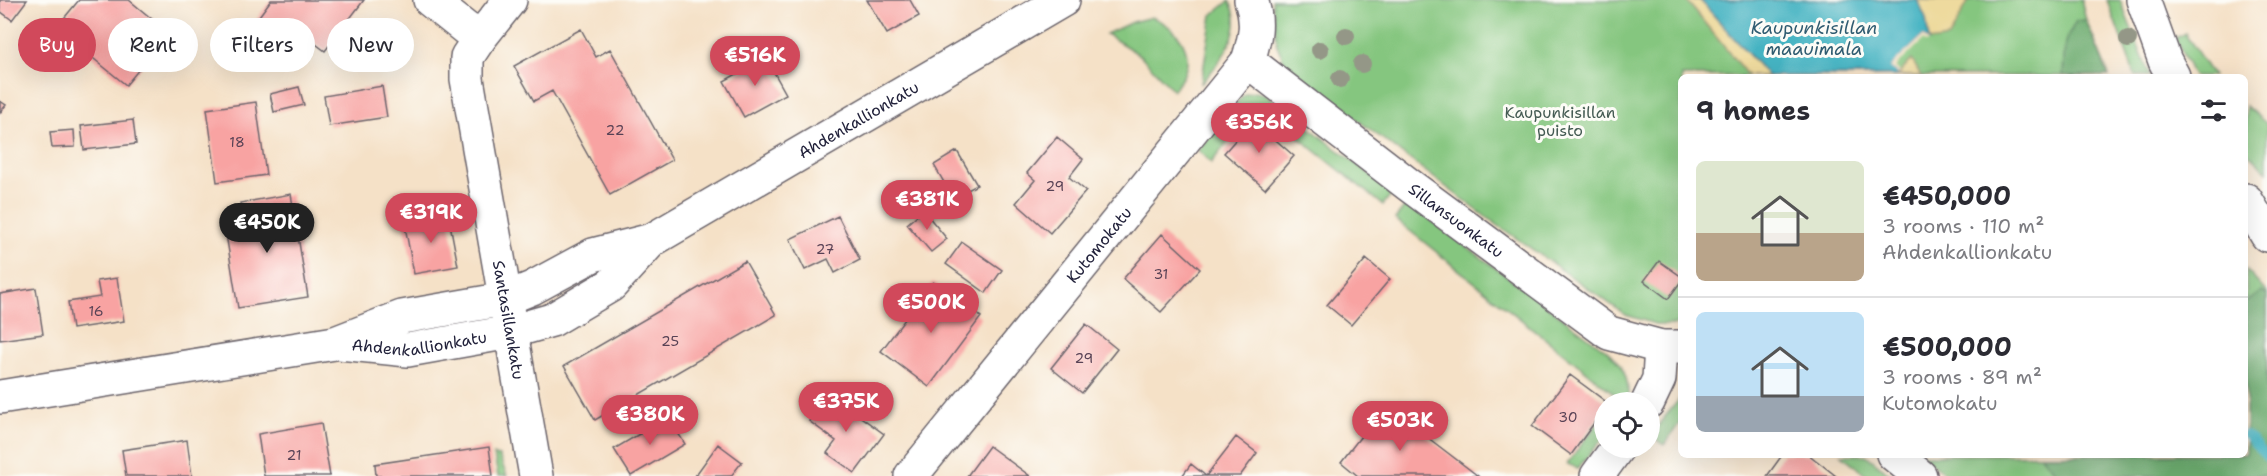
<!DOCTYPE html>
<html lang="en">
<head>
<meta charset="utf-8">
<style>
  body { margin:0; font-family:"Shantell Sans",sans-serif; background:#f7f7f7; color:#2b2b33; height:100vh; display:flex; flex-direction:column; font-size:22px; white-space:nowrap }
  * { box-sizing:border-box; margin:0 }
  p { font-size:20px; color:#7c7c81 }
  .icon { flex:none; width:33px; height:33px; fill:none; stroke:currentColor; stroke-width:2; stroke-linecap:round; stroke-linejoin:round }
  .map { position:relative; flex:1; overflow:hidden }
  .side { position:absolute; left:1678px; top:74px; width:570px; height:384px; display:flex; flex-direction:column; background:#fff; border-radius:9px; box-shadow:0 6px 24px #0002 }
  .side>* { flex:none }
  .guide { position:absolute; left:18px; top:18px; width:570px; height:54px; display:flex; gap:12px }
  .tools { position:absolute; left:1594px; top:392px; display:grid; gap:12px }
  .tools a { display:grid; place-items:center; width:66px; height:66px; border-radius:50%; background:#fff; box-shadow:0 6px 24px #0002; font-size:30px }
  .price { position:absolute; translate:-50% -51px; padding:0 14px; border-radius:21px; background:#d1495b; color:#fff; font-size:20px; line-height:39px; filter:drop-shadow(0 2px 3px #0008) }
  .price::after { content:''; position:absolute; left:50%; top:36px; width:18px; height:14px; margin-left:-9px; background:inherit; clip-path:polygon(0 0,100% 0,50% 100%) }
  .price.active { background:#222; color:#fff }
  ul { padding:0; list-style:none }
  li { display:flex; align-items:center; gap:18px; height:150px; padding:0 18px }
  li+li { border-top:2px solid #e1e1e2 }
  li span { display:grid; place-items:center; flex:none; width:168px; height:120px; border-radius:9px; color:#555 }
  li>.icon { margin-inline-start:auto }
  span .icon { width:72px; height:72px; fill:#fffc; stroke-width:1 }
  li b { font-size:26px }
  h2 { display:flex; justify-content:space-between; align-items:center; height:72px; padding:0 18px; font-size:26px }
  .tag { padding:0 21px; border-radius:27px; background:#fff; box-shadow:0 6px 24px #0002; font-size:21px; line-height:54px }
  .tag.active { background:#d1495b; color:#fff }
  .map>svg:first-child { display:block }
</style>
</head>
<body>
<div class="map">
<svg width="2267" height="476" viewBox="0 0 2267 476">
  <rect width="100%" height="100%" fill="#fdfcf7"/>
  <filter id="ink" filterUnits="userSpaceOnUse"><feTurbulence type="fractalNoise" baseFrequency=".0167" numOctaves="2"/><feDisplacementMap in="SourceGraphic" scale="12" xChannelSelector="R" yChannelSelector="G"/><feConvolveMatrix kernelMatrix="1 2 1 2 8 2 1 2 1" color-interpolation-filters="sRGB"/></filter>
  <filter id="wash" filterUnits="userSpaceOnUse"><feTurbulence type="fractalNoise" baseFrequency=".008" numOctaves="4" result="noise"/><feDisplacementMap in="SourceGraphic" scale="24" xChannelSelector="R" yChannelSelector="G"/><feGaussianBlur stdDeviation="1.35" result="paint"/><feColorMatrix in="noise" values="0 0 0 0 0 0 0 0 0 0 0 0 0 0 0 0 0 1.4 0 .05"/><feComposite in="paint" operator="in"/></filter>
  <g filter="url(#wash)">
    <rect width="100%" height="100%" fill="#f5e1c7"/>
    <path fill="#85c67f" stroke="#54745d" stroke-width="1.5" d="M1272,0h809l5,20 23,56h-427l-1,249h-23l-32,-10 -140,-98 -200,-151 -9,-21z
      M2107,0h13l30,76h-15z
      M1229,1c19,29 -10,62 -28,83l11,-69z
      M1152,17c32,14 49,43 21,73l-33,-35 -34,-21 26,-12z
      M2185,33l28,43h-20l-18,-38z
      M1255,92l10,2 128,98 -10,13 -125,-100 -47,58 -13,-13 40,-49 7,-7z
      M2246,106l21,18v48l-21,-21z
      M1408,203l198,147c16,14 25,29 21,52h-14l4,-6 -222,-177z
      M2246,270l21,23v183h-319l-27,-21 325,-1z
      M1681,397v24l-17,24 -13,-11z
      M1605,413v23l-27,32 -11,-4z
      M494,455l5,1 8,20h-9z
      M1842,455h24l26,21h-24z"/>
    <path fill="#6cab6e" stroke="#476654" stroke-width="1.5" d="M2086,20l23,56h-46l2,-34 11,-21z
      M2261,292l6,3v181h-207l-20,-21 206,-1v-151z"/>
    <path fill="#eeda9e" stroke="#887e6c" stroke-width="1.5" d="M1686,0h14l68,76h-20z
      M1917,0h52l-20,38 -20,3 -3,-21z
      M1912,60l9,16h-26l3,-1z"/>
    <path fill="#45b3c2" stroke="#346a7e" stroke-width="1.5" d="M1700,0h217l9,19 3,22 -6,-5 -32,31 7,8 -3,1h-127z"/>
    <path fill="#f5e1c7" d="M1923,36l6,5 -2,2 -4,-3 -28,27 5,5 -2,3 -8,-8z"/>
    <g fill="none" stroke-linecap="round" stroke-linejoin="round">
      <path stroke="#45b3c2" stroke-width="10" d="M2246,435l21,22"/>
    </g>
    <g id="blocks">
      <path fill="#f8a3a2" d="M0,0h27l-15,20 -12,-9z
        M79,0h50l40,33 -43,52 -70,-57z
        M271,0h93l-39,51 -17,-13 -18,25 -42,-32z
        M867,0h43l9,16 -32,18z
        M581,29l15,28 14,-8 62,111 -62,35 -58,-104 -18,10 -20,-35z
        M766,58l20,36 -42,23 -20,-36z
        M382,86l5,31 -58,9 -5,-30z
        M299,87l5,18 -30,7 -4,-18z
        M0,101l6,4 -6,8z
        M256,102l10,73 -49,7 -10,-73z
        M133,120l3,24 -52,6 -3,-24z
        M1253,120l41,36 -29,33 -41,-36z
        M74,130l1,17 -23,1 -2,-16z
        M1057,137l26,22 -14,18 17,14 -36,42 -34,-30 19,-23 -8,-7z
        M957,151l20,34 -24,13 -19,-33z
        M291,194l17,103 -70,11 -12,-74 19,-3 -5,-28z
        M923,210l24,29 -16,13 -24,-28z
        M448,213l10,53 -44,8 -10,-53z
        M838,216l22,44 -25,13 -7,-14 -23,11 -15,-31z
        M1162,234l38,35 -39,43 -38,-33z
        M962,242l40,28 -16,23 -40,-29z
        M1366,259l24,20 -39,46 -24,-20z
        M745,261l31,54 -181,105 -31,-54z
        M1659,261l23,16v3l-14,19 -24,-18z
        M117,278l7,43 -52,8 -4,-27 32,-5 -3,-16z
        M933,282l48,35 -52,70 -48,-36z
        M36,288l7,46 -43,6v-46z
        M1086,324l31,25 -35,44 -31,-25z
        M1570,375l35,26v7l-34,47 -39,-29z
        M829,394l55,40 -29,39 -28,-20 9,-12 -27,-20z
        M1385,405l93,71h-120l-17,-14z
        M668,417l17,27 -54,32 -17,-27z
        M321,423l9,53h-66l-6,-42z
        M1236,437l21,16 -17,23h-58l9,-12 15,12z
        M187,440l5,36h-66l-4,-26z
        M718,444l24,18 -11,14h-36z
        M989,446l41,30h-63z
        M489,447l4,29h-117l-1,-12z
        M1783,454h25l28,22h-69z"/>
    </g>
  </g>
  <g filter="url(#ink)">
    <use href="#blocks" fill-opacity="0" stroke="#6c656c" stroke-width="1.5"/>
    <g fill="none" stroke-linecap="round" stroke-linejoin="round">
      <g stroke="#6c656c" stroke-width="36">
        <g id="minor">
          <path d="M430,0l49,39"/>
          <path id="s1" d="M510,0l-31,39 -12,18v22l69,397"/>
          <path id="s2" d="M1248,61l161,124 200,148 52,14h21"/>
          <path d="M1648,402l11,-23 2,-32"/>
          <path d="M1893,454l27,22"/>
          <path id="s3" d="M911,476l337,-415c7,-22 11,-39 3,-61"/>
          <path d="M1597,476l21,-29"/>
        </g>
      </g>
      <g stroke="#6c656c" stroke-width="36">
        <g id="tertiary">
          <path d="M2143,0l22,61 8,15"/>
          <path d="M2246,200l21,35"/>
          <path id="s4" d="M340,343l68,7 102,-18 42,-12 59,-35 41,-45"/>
          <path id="s5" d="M0,397l335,-54 67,-26 103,-18 27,-11 61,-33 59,-15 411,-240"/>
        </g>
      </g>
      <use href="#minor" stroke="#fff" stroke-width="33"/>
      <use href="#tertiary" stroke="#fff" stroke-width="33"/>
    </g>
    <g fill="#949787">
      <circle cx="1346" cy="36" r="9"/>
      <circle cx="2128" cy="39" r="9"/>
      <circle cx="1320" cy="50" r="9"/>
      <circle cx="1362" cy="64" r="9"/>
      <circle cx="1340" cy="79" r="9"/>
    </g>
  </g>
  <g text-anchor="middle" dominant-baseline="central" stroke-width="6" stroke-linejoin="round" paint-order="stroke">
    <g font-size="14" fill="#584255">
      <text x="615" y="130">22</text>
      <text x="237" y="142">18</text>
      <text x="1055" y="186">29</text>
      <text x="825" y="249">27</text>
      <text x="1161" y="274">31</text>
      <text x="96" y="311">16</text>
      <text x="670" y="341">25</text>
      <text x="1084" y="358">29</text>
      <text x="1568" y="417">30</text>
      <text x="294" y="455">21</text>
    </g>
    <g font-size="16" fill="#455b53" stroke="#fdfcf7">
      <text x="1560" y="112">Kaupunkisillan<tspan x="1560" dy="18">puisto</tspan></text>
    </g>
    <g font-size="16" fill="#22223b" stroke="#fdfcf7">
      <text stroke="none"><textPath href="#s5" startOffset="914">Ahdenkallionkatu</textPath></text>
      <text stroke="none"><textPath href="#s2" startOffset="262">Sillansuonkatu</textPath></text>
      <text stroke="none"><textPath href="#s3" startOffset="298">Kutomokatu</textPath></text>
      <text stroke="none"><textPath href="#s1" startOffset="338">Santasillankatu</textPath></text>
      <text stroke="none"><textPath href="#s4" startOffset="80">Ahdenkallionkatu</textPath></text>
    </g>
    <g font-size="18" font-style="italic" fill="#305c71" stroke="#fdfcf7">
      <text x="1814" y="28">Kaupunkisillan<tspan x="1814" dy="21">maauimala</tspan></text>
    </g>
  </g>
</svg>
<div class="tools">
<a><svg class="icon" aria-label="locate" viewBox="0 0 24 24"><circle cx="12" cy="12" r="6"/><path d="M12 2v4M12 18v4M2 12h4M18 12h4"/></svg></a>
</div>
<b class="price" style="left:755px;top:87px">€516K</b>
<b class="price" style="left:1259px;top:154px">€356K</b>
<b class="price" style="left:927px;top:231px">€381K</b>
<b class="price" style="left:431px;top:244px">€319K</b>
<b class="price active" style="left:267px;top:254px">€450K</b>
<b class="price" style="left:931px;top:334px">€500K</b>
<b class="price" style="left:846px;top:433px">€375K</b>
<b class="price" style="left:650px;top:446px">€380K</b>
<b class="price" style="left:1400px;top:452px">€503K</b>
<div class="guide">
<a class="tag active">Buy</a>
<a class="tag">Rent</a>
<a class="tag">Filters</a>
<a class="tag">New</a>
</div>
<section class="side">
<h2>9 homes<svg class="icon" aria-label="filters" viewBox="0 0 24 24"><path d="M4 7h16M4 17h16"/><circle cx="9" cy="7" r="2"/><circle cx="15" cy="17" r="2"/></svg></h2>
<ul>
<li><span style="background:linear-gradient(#dfe7d0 60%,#b9a48a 0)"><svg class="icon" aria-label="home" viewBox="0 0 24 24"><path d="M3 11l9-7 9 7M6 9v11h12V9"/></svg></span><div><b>€450,000</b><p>3 rooms · 110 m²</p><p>Ahdenkallionkatu</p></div></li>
<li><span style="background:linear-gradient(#bfe0f5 70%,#9aa5b1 0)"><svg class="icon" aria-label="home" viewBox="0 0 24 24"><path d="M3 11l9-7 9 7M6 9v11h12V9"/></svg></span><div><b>€500,000</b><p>3 rooms · 89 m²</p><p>Kutomokatu</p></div></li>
</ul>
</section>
</div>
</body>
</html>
